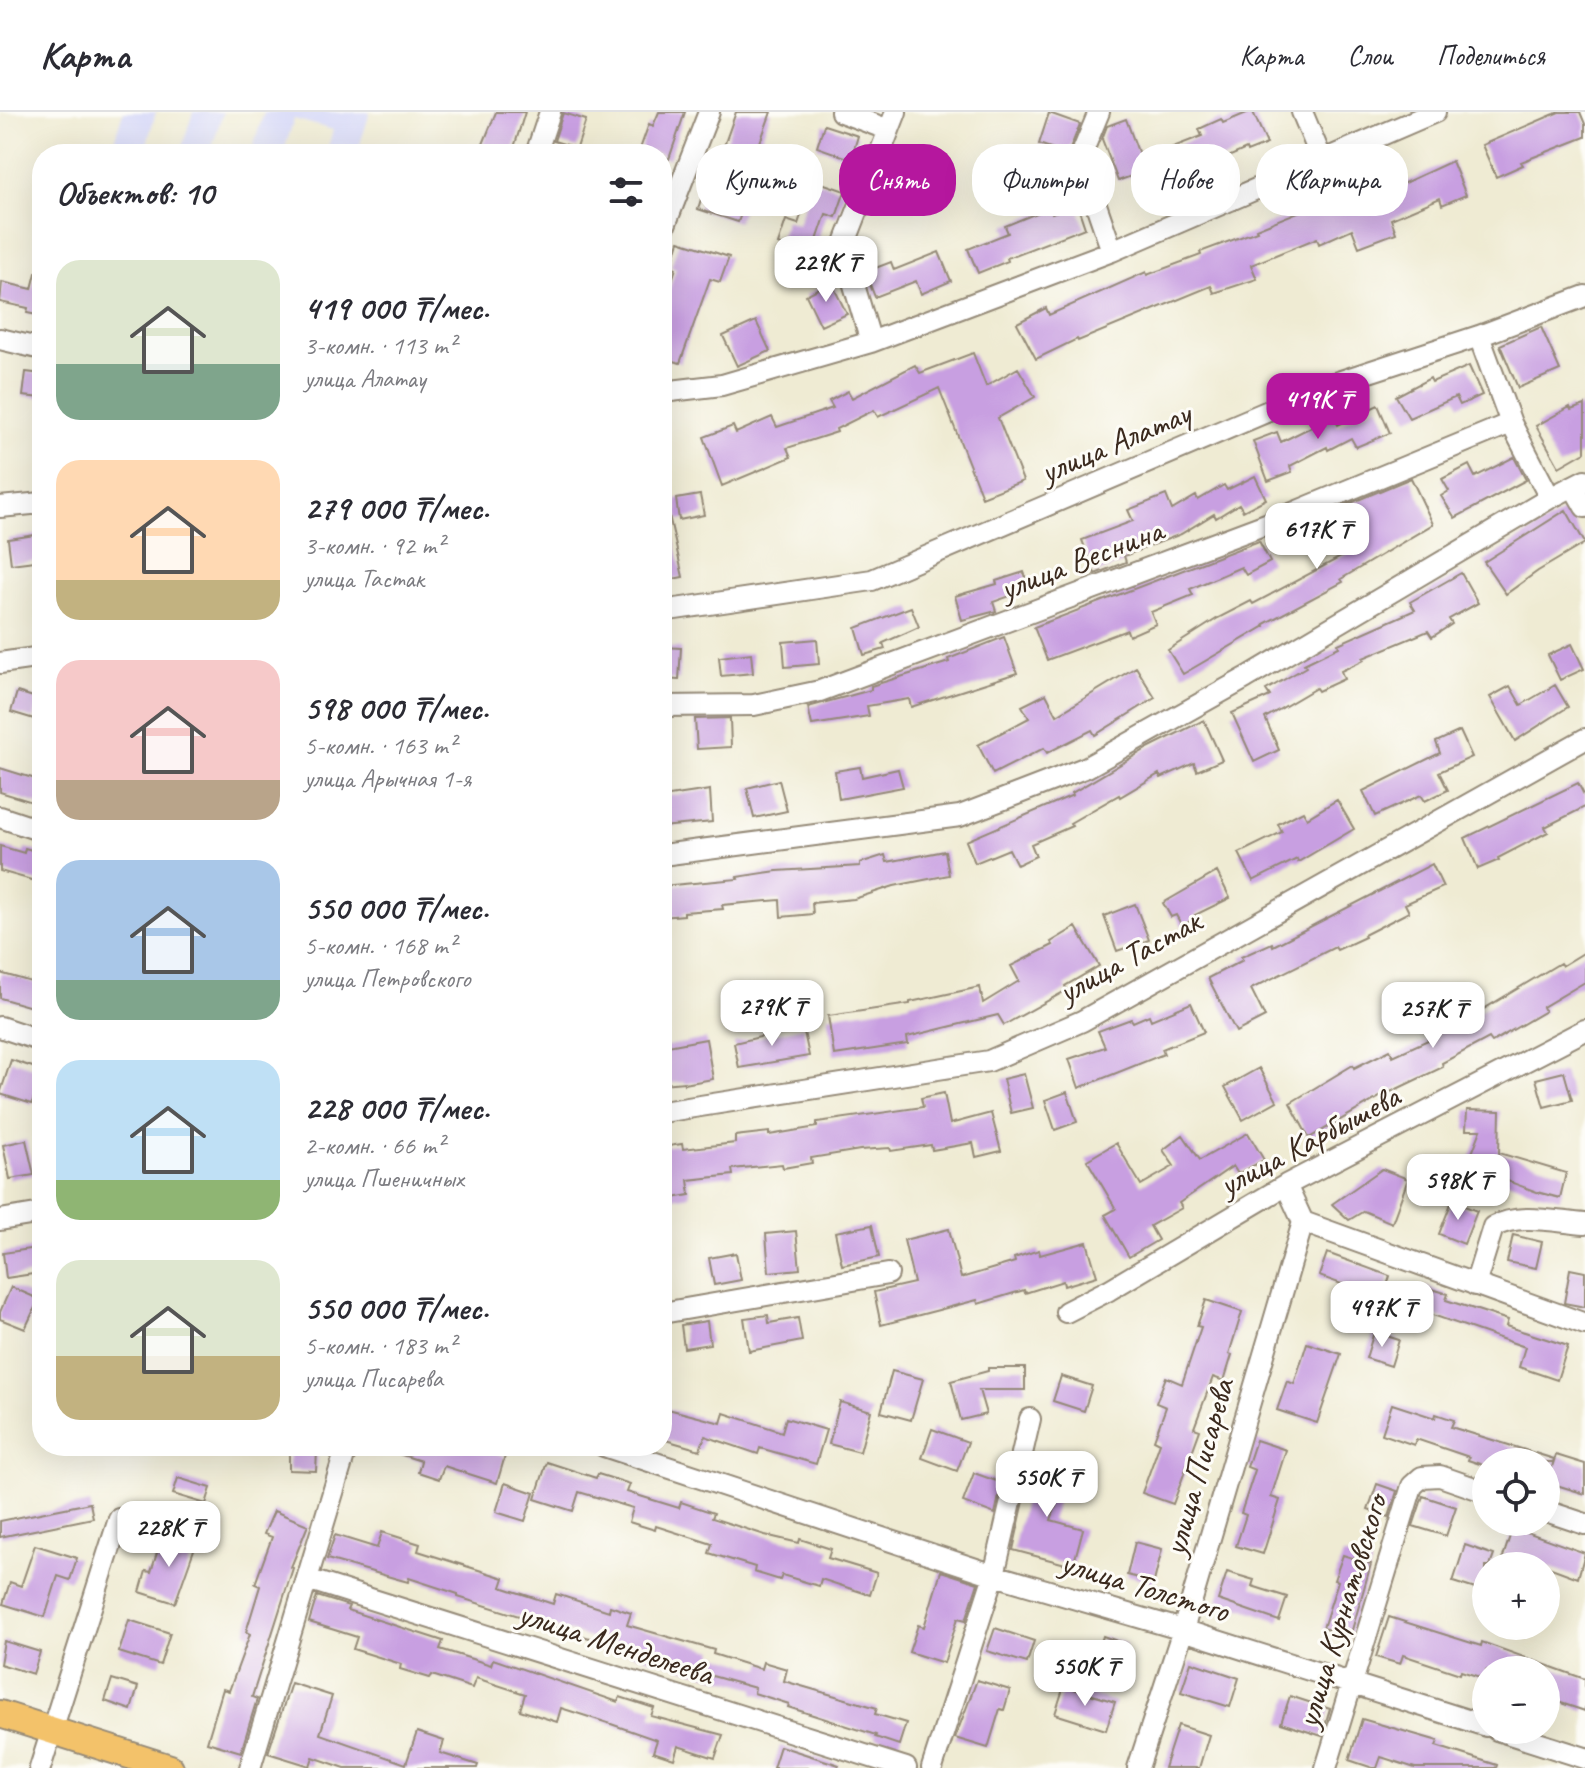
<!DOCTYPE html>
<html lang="ru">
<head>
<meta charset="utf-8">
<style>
  body { margin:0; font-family:Caveat,sans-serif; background:#f2f2f3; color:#2b2b33; height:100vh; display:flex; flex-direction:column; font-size:30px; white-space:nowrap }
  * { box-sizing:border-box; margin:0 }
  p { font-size:26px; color:#7c7c81 }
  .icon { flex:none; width:44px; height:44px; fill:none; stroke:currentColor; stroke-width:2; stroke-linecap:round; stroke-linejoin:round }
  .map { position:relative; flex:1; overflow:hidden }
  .sheet { position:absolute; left:32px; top:32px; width:640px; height:1312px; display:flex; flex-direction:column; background:#fff; border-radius:32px; box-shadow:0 8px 32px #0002 }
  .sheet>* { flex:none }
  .top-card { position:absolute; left:696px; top:32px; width:760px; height:72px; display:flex; gap:16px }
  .fabs { position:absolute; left:1472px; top:1336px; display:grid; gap:16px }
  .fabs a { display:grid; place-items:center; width:88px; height:88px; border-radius:50%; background:#fff; box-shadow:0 8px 32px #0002; font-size:40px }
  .price { position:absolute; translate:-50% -68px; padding:0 18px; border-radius:16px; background:#fff; color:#222; font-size:26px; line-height:52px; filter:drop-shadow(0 2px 4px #0008) }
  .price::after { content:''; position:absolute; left:50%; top:48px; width:24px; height:18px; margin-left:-12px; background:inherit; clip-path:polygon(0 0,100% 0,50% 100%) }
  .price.selected { background:#b5179e; color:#fff }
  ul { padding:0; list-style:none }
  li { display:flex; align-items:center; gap:24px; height:200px; padding:0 24px }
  li span { display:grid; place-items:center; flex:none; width:224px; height:160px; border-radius:24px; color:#555 }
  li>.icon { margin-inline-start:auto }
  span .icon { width:96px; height:96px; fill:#fffc; stroke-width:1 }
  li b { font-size:34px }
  h2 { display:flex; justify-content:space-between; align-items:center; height:96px; padding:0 24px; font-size:34px }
  .pill { padding:0 28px; border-radius:32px; background:#fff; box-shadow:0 8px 32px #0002; font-size:28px; line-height:72px }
  .pill.selected { background:#b5179e; color:#fff }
  header { display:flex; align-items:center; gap:48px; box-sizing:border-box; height:112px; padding:0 40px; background:#fff; border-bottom:2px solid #e1e1e2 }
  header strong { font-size:38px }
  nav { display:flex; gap:44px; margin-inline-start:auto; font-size:28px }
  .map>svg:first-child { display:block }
</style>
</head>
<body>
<header>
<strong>Карта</strong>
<nav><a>Карта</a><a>Слои</a><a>Поделиться</a></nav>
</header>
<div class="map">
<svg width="1585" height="1656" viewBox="0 0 1585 1656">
  <rect width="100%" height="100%" fill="#fdfcf7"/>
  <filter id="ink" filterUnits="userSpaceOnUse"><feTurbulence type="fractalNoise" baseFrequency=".0125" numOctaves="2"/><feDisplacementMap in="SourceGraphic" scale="16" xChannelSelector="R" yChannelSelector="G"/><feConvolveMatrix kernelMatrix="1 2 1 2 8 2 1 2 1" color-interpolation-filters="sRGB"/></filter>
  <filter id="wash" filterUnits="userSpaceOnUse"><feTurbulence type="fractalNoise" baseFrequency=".006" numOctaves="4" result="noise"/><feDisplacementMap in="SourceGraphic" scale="32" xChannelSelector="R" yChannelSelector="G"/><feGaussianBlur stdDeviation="1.8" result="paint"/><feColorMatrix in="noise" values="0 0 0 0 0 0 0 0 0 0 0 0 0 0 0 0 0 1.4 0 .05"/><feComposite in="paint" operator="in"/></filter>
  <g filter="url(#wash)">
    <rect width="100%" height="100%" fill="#efebd3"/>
    <path fill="#d6d8f8" d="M123,0h33l-12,42h-34z
      M193,0h30l-13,42h-30z
      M264,0h106l-13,42h-31l7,-24 -39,-11 -11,35h-32z"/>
    <g id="blocks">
      <path fill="#c89fe1" d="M496,0h29l-13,42h-33z
        M659,0h26l-16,47 -7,-2v-3l-22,-5 9,-25 4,2z
        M736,0h35l-31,86 6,2 -8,22 -40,-13 7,-23 4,2z
        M1249,0h4l14,32 -20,8 -1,-3 -45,20 5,13 -29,12 -17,-42 42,-16 -3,-7 22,-10 2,4z
        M1559,0h21l5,12v13l-64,25 2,3 -27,12 -14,-32z
        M563,1l23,7 -9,28 -23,-7z
        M1049,1l31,11 -12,30 -29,-10z
        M1126,7l19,52 -27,10 -16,-42 5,-13z
        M824,13l34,11 -7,23 -34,-12z
        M900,37l32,14 -12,28 -32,-14z
        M1452,49l14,34 -24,10 -2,-7 -49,21 5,14 -37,14 -7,-18 -33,15 -2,-6 -66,27 6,14 -43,14 -3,-7 -133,55 -1,-2 -41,20 -19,-36 29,-15 3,7 97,-43 1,3 54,-20 -1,-3 57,-21 -1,-2 74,-30 4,12 55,-21z
        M813,68l32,11 -9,26 -10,-3 -14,41 -34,-11 8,-24 12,4z
        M1077,92l8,24 -78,30 1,3 -30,12 -10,-24 40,-16 -3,-7 44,-18 3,5z
        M679,129l50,16 -9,25 -10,-3 -30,84 -18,-6v-46l14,-43 -5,-2z
        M939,140l12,29 -30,13 -5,-13 -41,16 -10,-25 26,-10 3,8z
        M36,161h6v43l-15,-3 1,-5 -28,-6 2,-20 30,7z
        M831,170l16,32 -26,12 -15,-31z
        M756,209l14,30 -33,15 -14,-30z
        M1541,215l19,43 -42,18 -18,-43z
        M973,241l13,33 32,-18 17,29 -37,21 25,63 -41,16 -43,-109 -61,29 -4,-7 -38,19 1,3 -50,16 4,9 -69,29 -18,-49 29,-11 3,7 36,-16 5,10 56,-19 -4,-7 19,-10 4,7 63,-33 5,8z
        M1469,254l13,29 -22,10 -4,-8 -47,21 -13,-22 34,-18 2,4z
        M26,260l16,2v24l-19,-2z
        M1378,293l12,28 -34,14 -5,-9 -23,12 -1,-3 -37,19 2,6 -24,9 -15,-40 24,-9 4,10 52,-26 5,9z
        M1585,293v47l-26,15 -23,-41 34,-19 1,3z
        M1514,345l12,23 -71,38 -14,-22 8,-5 -7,-12 27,-14 6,12z
        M1255,364l11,23 -23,12 -4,-7 -23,14 -2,-4 -33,20 -57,22 2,6 -31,12 -13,-34 51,-19 -5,-11 38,-15 6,15 24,-14 2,4 26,-15 3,5z
        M1411,366l22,46 -92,55 2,3 -79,42 1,2 -82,48 -15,-24 50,-32 33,-17 2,3 101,-54 -4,-9 8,-5 -17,-29z
        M700,383l4,20 -25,5 -3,-21z
        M1566,398l19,33 -47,28 -32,23 -22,-32z
        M662,399h6l15,66 -16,3 -5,-23z
        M1319,404l6,7 -15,13 -9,-10z
        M42,422v26l-31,4 -3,-25z
        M1259,429l11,21 -24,13 -5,-8 -51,22 3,6 -42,17 5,12 -27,12 -2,-6 -80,30 -13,-33z
        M1024,460l6,17 -37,13 3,9 -34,9 -7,-24 42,-12 -1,-3z
        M1461,461l17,30 -29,16 3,5 -20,13 -4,-6 -65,27 1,2 -23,11 3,8 -26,12 -2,-3 -51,30 14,32 -25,12 -22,-49 38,-17 -4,-6 40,-23 -2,-3 35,-17 -1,-3 77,-34 -5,-8z
        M911,495l8,20 -36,16 2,6 -21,6 -8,-27z
        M1004,525l13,36 -106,34 -2,-8 -42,7 2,10 -57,9 -4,-18 63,-17v-4l78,-24 -1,-3z
        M817,527l2,25 -34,3 -2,-25z
        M1572,532l12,25 -24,11 -12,-25z
        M662,535l19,1 -2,32 -17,-1z
        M751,541l2,20 -32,3 -2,-19z
        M1136,555l19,31 -60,37 -3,-5 -45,23 -3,-5 -51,26 -15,-29 51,-27 -7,-12 24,-12 11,21z
        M1555,573l13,22 -53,34 -25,-44 20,-11 11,19z
        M17,580l23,7 -6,20 -23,-7z
        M730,606l1,29 -34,2 -2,-30z
        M1204,608l18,40 -25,11 -3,-8 -33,15 -2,-4 -39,23 -1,-2 -49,28 2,3 -41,18 5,12 -19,9 -8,-16 -34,14 -9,-22 107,-46 -1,-2 76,-45z
        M1460,619l12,26 -33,15 9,18 -23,11 -4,-6 -46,21 -12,-25 77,-38 -4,-11z
        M860,655l2,10 36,-8 5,18 -64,12 -4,-28z
        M0,656l42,13v24l-42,-13z
        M779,668l8,31 -33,7 -7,-30z
        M1578,671l7,14v10l-40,20 3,5 -50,26 1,2 -21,9 -13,-31z
        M710,678l2,32 -50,5v-30z
        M1337,688l17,29 -56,33 -1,-3 -44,22 -14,-28 43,-21 -4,-8 25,-13 4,7z
        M0,734l24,7 1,-5 17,5v30l-42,-12z
        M945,739l4,24 -55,11 -40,13 -42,4 1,11 -32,3 -1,-17 -58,5 1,4 -39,3v3l-22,2v-31l76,-7 -1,-2 40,-6 83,-5v-3l25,-8 2,7z
        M1432,752l11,23 -38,17 4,8 -45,23 1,2 -28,13 -2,-3 -84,42 14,28 -29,15 -28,-54 35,-18 -2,-3 31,-14 1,3z
        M1217,760l13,26 -35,17 2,2 -15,9 -6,-11 -5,2 -8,-14z
        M1135,792l14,36 -32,11 -13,-35z
        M1076,815l23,39 -34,20 2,4 -63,35 -6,-10 -91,22 1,7 -74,11 -6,-39 82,-12v-2l70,-15 3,16 36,-22 -8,-15 42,-21 -2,-3z
        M1585,840v30l-42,25 2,4 -53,31 -3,-4 -47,25 1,4 -63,30 -71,41 -19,-35 63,-38 1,3 36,-18 3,6 44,-20 -1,-3 30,-16 1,2 93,-56 2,3z
        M0,861l42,12v25l-42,-12z
        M1191,891l13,29 -42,17 2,5 -85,34 -10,-29 36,-12 -7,-16 33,-12 2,3 16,-7 2,5z
        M803,915l6,29 -70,12 -5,-25z
        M706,927l7,40 -29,5v-2l-22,2v-37z
        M11,948l31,10 -10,34 -32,-10z
        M1259,956l18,33 -34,19 -18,-33z
        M1564,960l8,28 -28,7 -8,-28z
        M1024,962l9,34 -22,5 -8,-34z
        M1067,980l10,30 -22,8 -10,-30z
        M944,981l6,31 41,-11 10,38 -25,6 -3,-14 -41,7 -1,-5 -40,6 -1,-3 -30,2 -49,8 1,5 -29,5 -1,-4 -50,5 1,6 -45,5 2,15 -28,5v-53l20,-3 1,5 52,-6v-7l34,-4v3l48,-8v-5l106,-15 -2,-9z
        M1467,998l33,1 -1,42 67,20 -6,25 -23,-6 -70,-26 14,-36h-15z
        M1248,1021l16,27 -26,14 -5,-8 -54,37 3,5 -32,18 8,14 -29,17 -24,-42 11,-6 -29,-49 29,-17 25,42 33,-19 -11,-16 20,-15 17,25z
        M26,1028l8,35 -24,4 -7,-34z
        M1428,1048l33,14 -8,20 -33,-14z
        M1382,1057l26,10 -16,44 -28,-12 -15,9 -17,-16z
        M1452,1089l25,10 -13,33 -25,-10z
        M872,1113l7,32 -37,8 -7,-33z
        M949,1117l12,49 54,-16 -1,-4 25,-8 1,5 47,-13 10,34 -33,10 -1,-5 -38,12 -1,-3 -46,14 -1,-4 -96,25 -7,-33 40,-9 -10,-43z
        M796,1119l4,38 -31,3 -3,-38z
        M1513,1123l29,7 -6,26 -29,-6z
        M37,1136l3,25 -34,5 -3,-25z
        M736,1141l5,27 -27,5 -5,-27z
        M1327,1141l63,23 -7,23 -64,-23z
        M1570,1157l15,3v35l-21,-4z
        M11,1175l28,12 -14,30 -25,-10v-7z
        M1426,1175l22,7 -2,6 62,20 -2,6 62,20 -11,34 -38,-13 6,-20 -107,-37z
        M1206,1188l36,12 -13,42 3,1 -8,26 -11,-4 -19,51 6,2 -27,74 -31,-11 18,-50 -6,-3 12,-33 -10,-4 10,-26 16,7 19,-57 -4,-1z
        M768,1203l1,8 29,-5 4,23 -53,10 -5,-33z
        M707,1209l3,23 -26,4 -3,-23z
        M1374,1220l25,8 -8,26 -25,-8z
        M1307,1231l34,11 -24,69 -40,-13 10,-29 7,3z
        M988,1256h37v22h-46l7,24 -25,6 -10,-39 37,-10z
        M892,1259l31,8 -12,41 -30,-8z
        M1061,1264l31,10 -8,25 -31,-10z
        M840,1290l31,9 -11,41 -31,-8z
        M1392,1292l43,14 1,-4 18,6 -3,7 103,32 -1,3h-67v4l-18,-6 1,-3 -53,-18 -2,6 -32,-11z
        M668,1297l53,14 3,-10 58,19 4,-14 40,12 -10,34 -56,-16 -2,6 -53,-18 -5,14 -38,-11z
        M932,1317l36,13 -11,29 -35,-13z
        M1256,1328l30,10 -15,47 9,3 -17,54 -27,-8 10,-31 -5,-2 14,-43 -8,-3z
        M383,1334h89l33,10 -8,27 -53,-17 -5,13 -21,-7 3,-11 -38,-12z
        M289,1339h28l-1,20 -27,-1z
        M1556,1343l29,9v30l-38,-12z
        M1044,1346l26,9 -19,53 32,9 -10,37 -60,-16 13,-58 6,2z
        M547,1350l49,16 2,-4 32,10 -3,8 52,16 2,-6 33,11 -2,5 53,17 34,8 1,-4 31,10 -3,9 49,15 -7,22 -49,-16 -2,7 -37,-11 -2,5 -26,-8 1,-5 -46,-14 3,-9 -56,-18 -1,4 -26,-8 4,-14 -54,-16 -6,19 -38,-12z
        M974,1361l28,10 -7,31 -32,-12z
        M178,1366l33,10 -5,16 -33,-10z
        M505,1371l29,10 -9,28 -29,-9z
        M1377,1372l20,7 -8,26 -21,-7z
        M1423,1384l33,11 -10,29 -33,-10z
        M90,1391l3,15 -93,19v-16z
        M274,1399l34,14 -17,42 2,1 -41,129 5,2 -16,53 -34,-10 16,-53 6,2 21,-57 -4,-2 14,-46 -5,-2 17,-47 -8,-3z
        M1513,1415l72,26 -7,25 -32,-12h-46z
        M382,1420l38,12 -2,7 86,27 -3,9 52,17 3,-10 53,17 1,-5 21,7 -4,12 87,25 -1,4 48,15 2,-7 24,7 -3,12 93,27 -2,6 31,9 -7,22 -24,-8 1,-2 -88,-28 1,-3 -35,-11 1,-5 -157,-44 1,-3 -141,-44v-3l-49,-16 -1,4 -81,-23 8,-24 42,13z
        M163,1422l33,10 -21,59 -35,-11 6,-21 5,1z
        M1135,1430l27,7 -8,33 -27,-7z
        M35,1433l42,13 -7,22 -12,-4 -13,41 -42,-13 7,-22 11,4z
        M1465,1433l29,10 -4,11h-4v13l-4,12 -29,-9z
        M1343,1443l28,9 -21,73 -27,-9 15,-47 -4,-1z
        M941,1459l37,12 -12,37 -8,-2 -14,45 -35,-11 9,-27 6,2z
        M1227,1460l27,8 -2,6 35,11 -8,24 -61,-21z
        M317,1484l32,10 -2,4 96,31 -3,8 51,16 2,-6 125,43 2,-5 34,11 -3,8 72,19 -8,23 -37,-12 -4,13 -21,-7 4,-12 -46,-16 -50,-16 -4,14 -37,-12 5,-16 -49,-16 -4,10 -40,-13 -2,3 -30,-9 1,-5 -48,-15 4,-12 -48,-15z
        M1389,1505l92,29 1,-4 103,37v32l-39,-13v-28h-60v9l-25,-8 -1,3 -57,-19 -3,9 -24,-7z
        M129,1508l41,13 -10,32 -41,-13z
        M995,1516l39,13 -7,22 -40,-12z
        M1103,1524l23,8 -8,25 -23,-8z
        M4,1529l36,11 -7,22 -33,-10z
        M1191,1550l48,16 -9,29 -49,-15z
        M112,1567l26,8 -7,23 -26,-9z
        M977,1568l33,10 -6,20 -4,-1 -12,39 -33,-10z
        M291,1571l41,13 -12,38 86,30 11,-32 27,9 -4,12 38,12 -1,3h-132l-32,-11 -3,9 -42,-13z
        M1064,1574l51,16 -9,28 -51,-16z
        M1290,1584l40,13 -8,27 -41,-13z
        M1362,1607l76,22 -2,5 61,19 -1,3h-81l-34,-11 -4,11h-4l-24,-8z
        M1178,1613l31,10 -10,33h-35z
        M780,1634l59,19 -1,3h-65z"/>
    </g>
  </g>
  <g filter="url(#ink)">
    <use href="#blocks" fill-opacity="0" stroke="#958a78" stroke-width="2"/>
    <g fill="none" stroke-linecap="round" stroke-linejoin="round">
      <g stroke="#958a78" stroke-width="24">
        <path id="minor" d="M841,0l48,18
          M1099,0l-19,46 32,93
          M1302,0l20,48
          M536,42l14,-42
          M662,121l47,-121
          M1479,224l32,87 39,75
          M0,227l42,10
          M871,230l-28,-94 53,-136
          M662,280l60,-7 149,-43 241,-91 323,-139
          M1573,374l12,21
          M0,395l42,-4
          M662,499l210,-31 460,-196 147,-48 106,-40
          M0,551l42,-6
          M662,594l92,-1 66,-14 446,-167 245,-101
          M0,705l42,14
          M662,743l298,-39 127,-49 159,-89 304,-180 35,-18
          M0,915l42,14
          M662,1000l327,-51 93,-40 503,-282
          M0,1108l42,-7
          M1303,1110l282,102
          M1475,1173l18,-58c26,-15 63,-5 92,-3
          M1066,1200l43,-22 177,-105 299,-155
          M662,1201l226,-39
          M604,1334l390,129 189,55 303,96
          M1546,1399l39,13
          M307,1467l599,189
          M1497,1618l88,28
          M40,1656l79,-249
          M250,1656l97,-322
          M932,1656l62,-193 36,-156
          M1138,1656l45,-138 120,-408 -17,-37
          M1326,1656l86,-282 10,-9 18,-1 46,16"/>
      </g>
      <g stroke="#958a78" stroke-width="30">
        <path id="major" d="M0,1602l170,54"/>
      </g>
      <use href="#minor" stroke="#fff" stroke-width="20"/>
      <use href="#major" stroke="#f3c26a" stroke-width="26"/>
    </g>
  </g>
  <g text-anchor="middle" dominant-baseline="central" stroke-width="6" stroke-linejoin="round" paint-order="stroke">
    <g font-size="34" fill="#3b2a1e" stroke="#fdfcf7">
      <text transform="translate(1115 330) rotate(-23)">улица Алатау</text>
      <text transform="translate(1081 447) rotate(-21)">улица Веснина</text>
      <text transform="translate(1129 844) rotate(-29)">улица Тастак</text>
      <text transform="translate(1309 1028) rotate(-28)">улица Карбышева</text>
      <text transform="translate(1198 1355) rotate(-74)">улица Писарева</text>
      <text transform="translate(1145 1474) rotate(17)">улица Толстого</text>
      <text transform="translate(1341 1499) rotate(-73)">улица Курнатовского</text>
      <text transform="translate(616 1531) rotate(18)">улица Менделеева</text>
    </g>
  </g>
</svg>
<div class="fabs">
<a><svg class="icon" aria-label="locate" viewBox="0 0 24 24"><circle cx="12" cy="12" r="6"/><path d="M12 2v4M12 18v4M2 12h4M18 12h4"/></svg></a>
<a>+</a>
<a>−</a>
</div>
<b class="price" style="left:826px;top:192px">229K ₸</b>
<b class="price selected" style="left:1318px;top:329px">419K ₸</b>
<b class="price" style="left:1317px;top:459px">617K ₸</b>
<b class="price" style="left:772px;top:936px">279K ₸</b>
<b class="price" style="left:1433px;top:938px">257K ₸</b>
<b class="price" style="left:1458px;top:1110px">598K ₸</b>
<b class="price" style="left:1382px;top:1237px">497K ₸</b>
<b class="price" style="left:1047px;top:1407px">550K ₸</b>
<b class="price" style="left:169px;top:1457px">228K ₸</b>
<b class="price" style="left:1085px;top:1596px">550K ₸</b>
<div class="top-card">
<a class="pill">Купить</a>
<a class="pill selected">Снять</a>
<a class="pill">Фильтры</a>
<a class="pill">Новое</a>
<a class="pill">Квартира</a>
</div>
<section class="sheet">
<h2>Объектов: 10<svg class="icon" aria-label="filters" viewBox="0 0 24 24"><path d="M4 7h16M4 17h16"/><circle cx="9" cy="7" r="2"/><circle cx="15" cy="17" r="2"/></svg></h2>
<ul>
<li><span style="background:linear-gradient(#dfe7d0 65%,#7fa58c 0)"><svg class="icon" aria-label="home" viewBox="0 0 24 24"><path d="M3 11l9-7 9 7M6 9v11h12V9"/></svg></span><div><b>419 000 ₸/мес.</b><p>3-комн. · 113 m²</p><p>улица Алатау</p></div></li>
<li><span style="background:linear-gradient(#ffd9b3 75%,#c2b280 0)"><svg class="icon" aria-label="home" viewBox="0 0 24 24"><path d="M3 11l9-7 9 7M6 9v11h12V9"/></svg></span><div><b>279 000 ₸/мес.</b><p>3-комн. · 92 m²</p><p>улица Тастак</p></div></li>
<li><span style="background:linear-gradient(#f6c9c9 75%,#b9a48a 0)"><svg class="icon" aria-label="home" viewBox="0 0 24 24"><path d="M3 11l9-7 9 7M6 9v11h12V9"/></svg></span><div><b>598 000 ₸/мес.</b><p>5-комн. · 163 m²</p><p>улица Арычная 1-я</p></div></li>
<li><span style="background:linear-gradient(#a9c7e8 75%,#7fa58c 0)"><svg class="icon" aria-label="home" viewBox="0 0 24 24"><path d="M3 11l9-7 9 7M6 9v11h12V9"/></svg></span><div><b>550 000 ₸/мес.</b><p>5-комн. · 168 m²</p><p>улица Петровского</p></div></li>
<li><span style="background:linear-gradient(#bfe0f5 75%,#8fb573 0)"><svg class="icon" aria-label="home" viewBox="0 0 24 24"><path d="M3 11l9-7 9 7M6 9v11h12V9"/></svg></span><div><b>228 000 ₸/мес.</b><p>2-комн. · 66 m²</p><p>улица Пшеничных</p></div></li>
<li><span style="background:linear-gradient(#dfe7d0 60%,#c2b280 0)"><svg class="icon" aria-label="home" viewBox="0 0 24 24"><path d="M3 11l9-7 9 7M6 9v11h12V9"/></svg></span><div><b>550 000 ₸/мес.</b><p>5-комн. · 183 m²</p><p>улица Писарева</p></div></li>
</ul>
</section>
</div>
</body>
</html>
